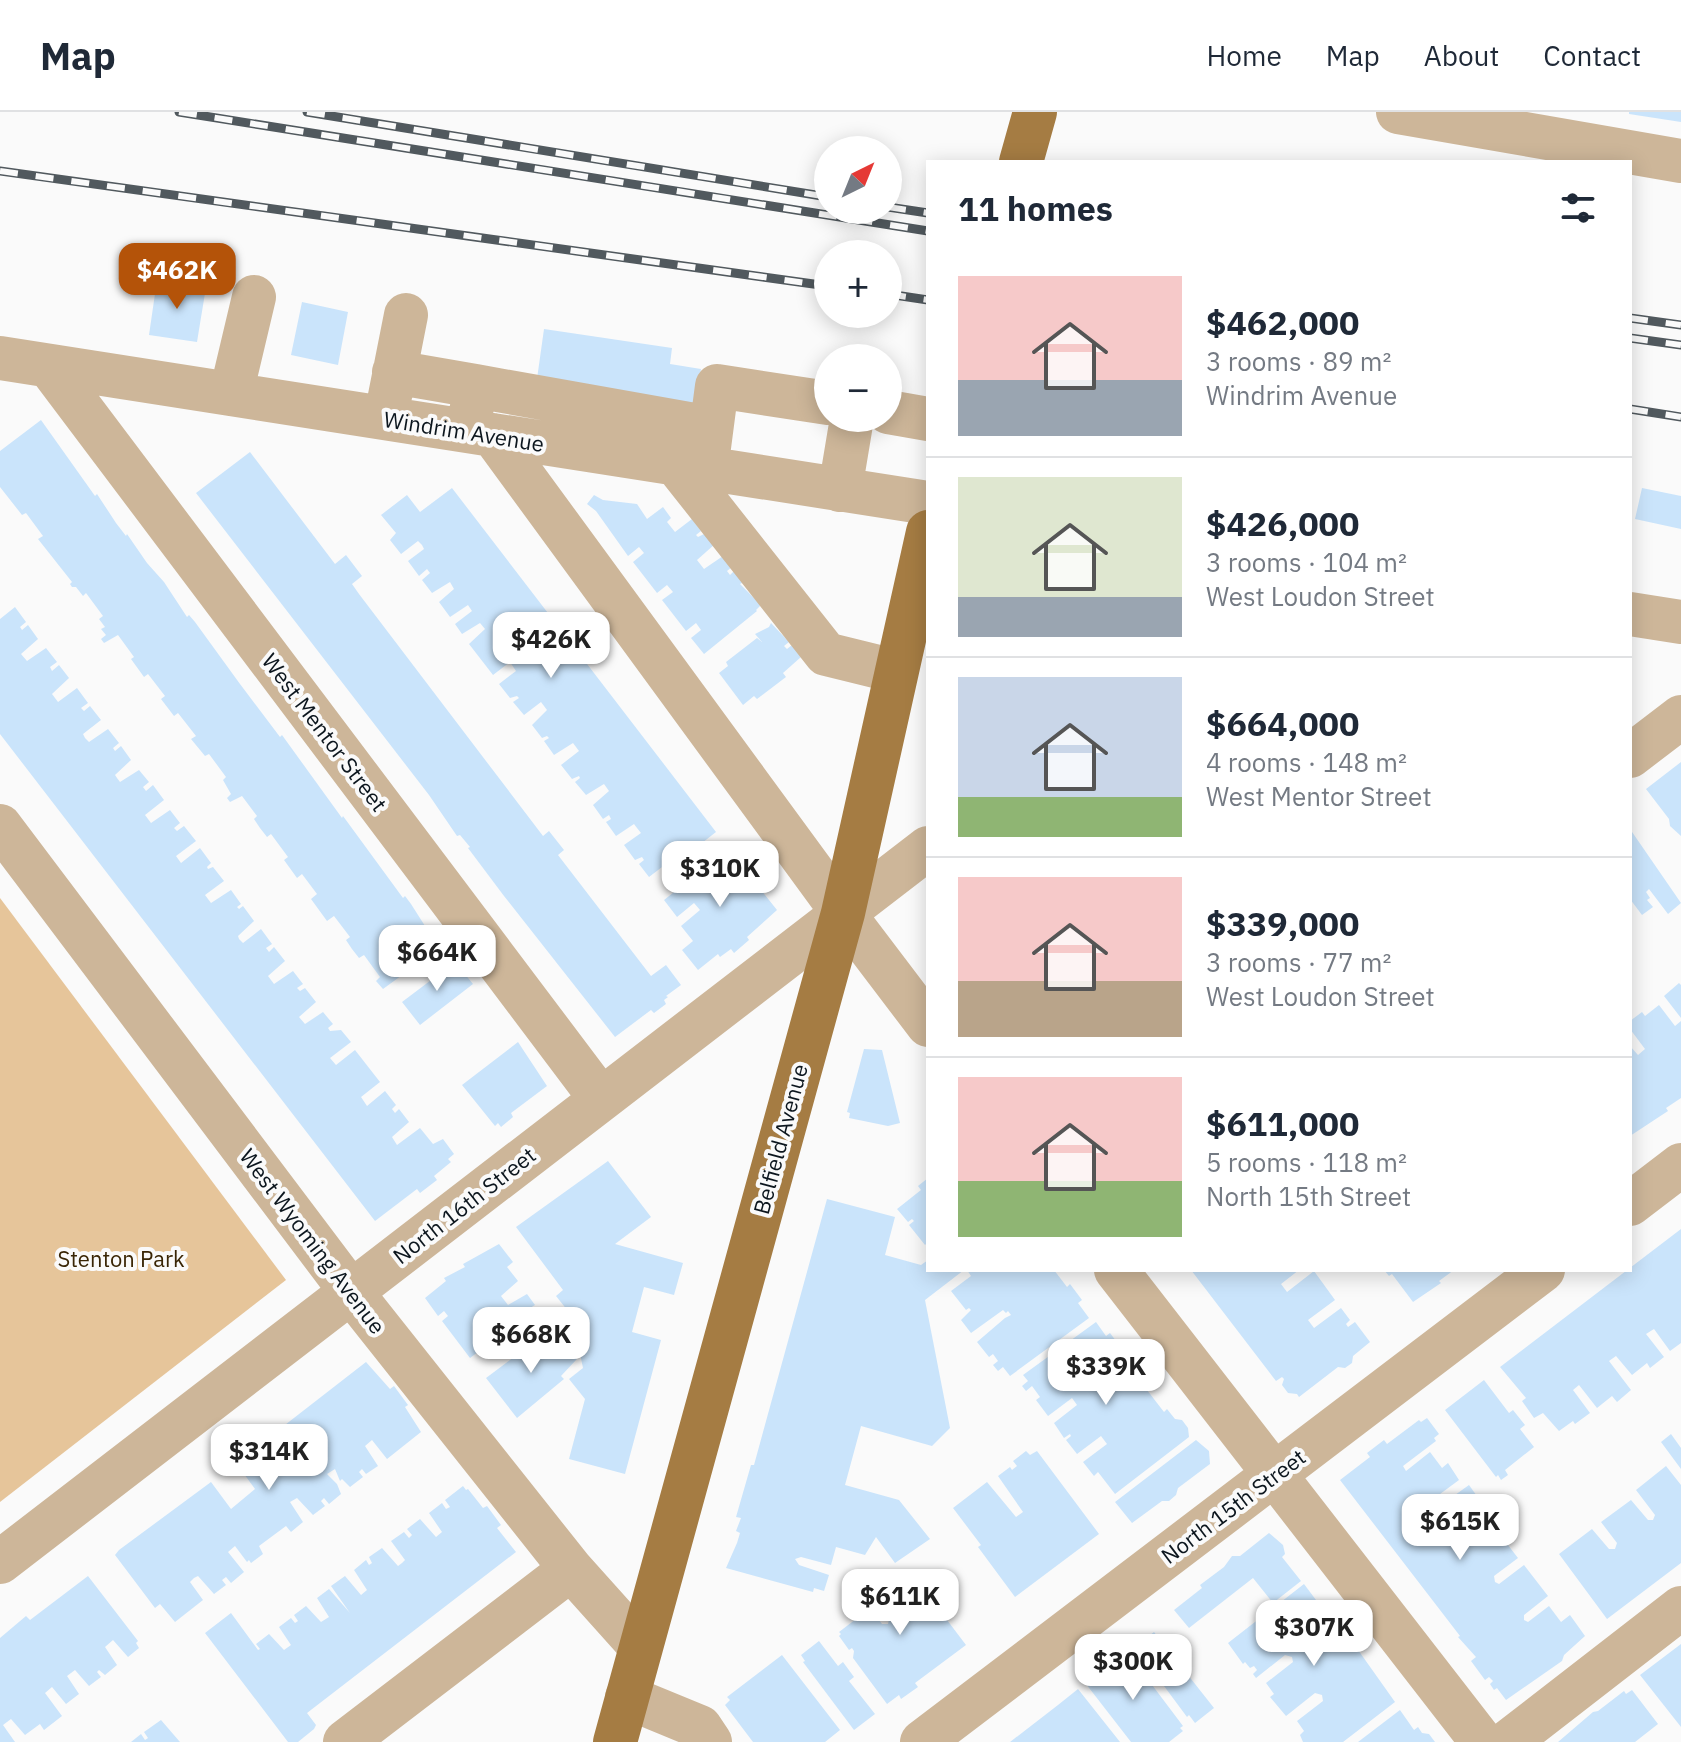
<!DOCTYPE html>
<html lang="en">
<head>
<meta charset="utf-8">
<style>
  body { margin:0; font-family:"IBM Plex Sans",sans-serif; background:#f6f6f7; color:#1f2937; height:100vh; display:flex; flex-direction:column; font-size:30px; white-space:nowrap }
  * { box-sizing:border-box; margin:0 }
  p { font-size:26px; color:#747a83 }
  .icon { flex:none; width:44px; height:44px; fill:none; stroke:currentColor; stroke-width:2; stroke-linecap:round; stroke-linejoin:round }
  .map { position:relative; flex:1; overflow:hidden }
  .panel { position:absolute; left:926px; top:48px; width:706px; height:1112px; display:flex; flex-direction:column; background:#fff; border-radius:0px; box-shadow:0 4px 20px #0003 }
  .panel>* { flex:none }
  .needle { width:52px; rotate:43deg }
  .tools { position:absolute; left:814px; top:24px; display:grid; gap:16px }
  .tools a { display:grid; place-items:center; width:88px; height:88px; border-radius:50%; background:#fff; box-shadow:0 4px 20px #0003; font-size:40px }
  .price { position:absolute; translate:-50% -68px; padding:0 18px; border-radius:16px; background:#fff; color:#222; font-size:26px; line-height:52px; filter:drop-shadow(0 2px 4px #0008) }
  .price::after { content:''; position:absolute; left:50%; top:48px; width:24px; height:18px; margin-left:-12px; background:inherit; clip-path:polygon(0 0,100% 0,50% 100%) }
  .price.on { background:#b45309; color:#fff }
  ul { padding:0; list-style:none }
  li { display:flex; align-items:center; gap:24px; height:200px; padding:0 32px }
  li+li { border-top:2px solid #e0e1e3 }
  li span { display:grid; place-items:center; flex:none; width:224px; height:160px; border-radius:0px; color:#555 }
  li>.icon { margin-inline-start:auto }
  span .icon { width:96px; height:96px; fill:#fffc; stroke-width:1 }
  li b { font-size:34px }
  h2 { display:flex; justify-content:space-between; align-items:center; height:96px; padding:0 32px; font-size:34px }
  header { display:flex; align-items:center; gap:48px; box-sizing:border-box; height:112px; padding:0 40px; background:#fff; border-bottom:2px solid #e0e1e3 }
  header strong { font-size:38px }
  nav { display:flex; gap:44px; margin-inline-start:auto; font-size:28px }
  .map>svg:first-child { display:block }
</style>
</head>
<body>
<header>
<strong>Map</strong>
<nav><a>Home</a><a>Map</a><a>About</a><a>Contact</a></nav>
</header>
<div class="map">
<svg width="1681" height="1630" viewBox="0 0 1681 1630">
  <rect width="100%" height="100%" fill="#fafafa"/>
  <path fill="#e6c59a" d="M0,786l286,382 -286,222z"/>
  <path fill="#cae4fb" d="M1629,0h52v10l-52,-8z
    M157,168l49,7 -9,55 -48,-7z
    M302,190l46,10 -10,53 -47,-10z
    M544,217l128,19 -2,16 31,5 -9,52 -156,-35z
    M41,308l54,76 2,-2 19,29 10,13 1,-2 20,29 17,19 23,35 2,-2 6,7 45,62 40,53 2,-2 60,83 1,-2 60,82 2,-2 6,8 14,22 17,20 -59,43 -7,-8 4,-4 -16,-22 -5,3 -7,-9 -6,-9 4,-3 -16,-21 -7,5 -16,-22 6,-5 -15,-20 -5,4 -13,-18 4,-3 -17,-23 -4,3 -7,-9 -6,-9 3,-3 -15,-20 -12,6 -3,-4 4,-4 -8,-14 3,-3 -17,-23 -4,2 -14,-17 5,-3 -18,-23 -4,3 -13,-17 4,-3 -17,-22 -4,3 -13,-18 3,-2 -16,-22 -14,8 -3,-4 5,-4 -5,-6 4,-2 -6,-8 4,-3 -17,-23 -3,3 -7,-9h-4l-2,-3 2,-2 -34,-43 5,-3 -17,-23 -4,2 -22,-28v-36z
    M250,340l85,112 11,-9 16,21 -10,8 7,10 184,242 6,-5 15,19 -6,5 93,121 15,-11 15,20 -15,11 2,1 -4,3 2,4 -12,9 -3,-3 -36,27 -111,-141 -36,-48 2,-1 -10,-12 -3,1 -28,-41 -233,-302z
    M452,376l264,344 -46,36 -4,-4 -17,13 -10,-13 5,-4 -2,-3 -7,3 -11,-15 17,-12 -4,-5 -3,-4 -18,12 -10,-14 5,-3 -2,-4 -6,4 -10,-14 16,-14 -5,-7 -18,11 -11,-13 5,-4 -1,-2 -7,3 -11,-14 18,-14 -6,-8 -19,12 -10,-14 5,-3 -2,-2 -5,2 -10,-13 15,-15 -6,-8 -17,13 -11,-13 6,-4 -2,-2 -7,2 -11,-14 17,-13 -6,-9 -17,13 -24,-31 16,-15 -5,-6 -18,11 -7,-10 17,-13 -4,-6 -18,12 -11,-15 15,-13 -4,-7 -18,11 -10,-13 8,-7 -3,-4 -8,7 -11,-15 16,-12 -2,-4 -4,-4 -17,13 -11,-14 6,-7 -15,-18 26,-20 13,17z
    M1642,376l39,8v33l-46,-10z
    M594,383l9,5 34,4 10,15 16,-12 8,11 -4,4 8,10 17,-13 9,12 -5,4 2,2 8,-4 9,11 -18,16 7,9 19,-13 9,11 -5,4 3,4 5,-5 9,12 -4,2 21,21 -5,5 1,1 -53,43 -13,-16 10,-8 -5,-7 -10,8 -24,-31 11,-8 -6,-7 -10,8 -24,-31 11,-9 -5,-6 -11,9 -32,-45 -9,-7z
    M15,495l11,15 -6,5 2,3 6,-5 10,14 -17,15 6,7 19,-13 11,14 -7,5 2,4 7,-6 10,13 -17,16 6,8 19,-14 11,15 -7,5 3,3 6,-5 11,14 -18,14 2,4 4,4 19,-13 11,14 -6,5 2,3 6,-5 10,14 -16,15 2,3 3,4 19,-12 10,12 -6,5 3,4 7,-6 11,15 -19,15 6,8 19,-13 10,13 -6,5 3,3 7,-5 12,15 -20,15 5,7 19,-15 11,15 -4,4 1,2 5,-2 11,14 -19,14 6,8 20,-13 10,14 -4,3 2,2 4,-3 11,15 -16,15 1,3 4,4 18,-14 11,15 -6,4 3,4 5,-5 11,14 -17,15 6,8 19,-13 10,13 -6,4 3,3 5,-3 11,14 -17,15 6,7 18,-12 10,12 -5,4 2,3 11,-1 10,12 -21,16 6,7 19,-15 25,32 -19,15 6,9 18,-15 11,14 -4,4 3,4 4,-4 10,13 -17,15 5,8 23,-17 13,16 10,-5 11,15 -6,5 3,3 -17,14 3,4 -17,13 -3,-4 -42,32 -375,-487v-115z
    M771,511l18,19 -5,4 3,3 5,-4 9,12 -18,16 3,4 -29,22 -3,-3 -11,9 -24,-32 9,-7 -2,-4 31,-24 5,4 -7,-8 14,-7z
    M1681,650v74l-11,-10 -1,-7 -23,-30z
    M1630,717l51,74 -13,11 -19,-25 -3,3 4,6 -3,2 6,7 -11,8 -12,-16z
    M728,737l49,61 -30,27 2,3 -15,13 -3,-4 -11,8 -2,-3 -20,16 -16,-20 11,-9 -12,-15 19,-16 -6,-7 -17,14 -13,-17z
    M455,850l18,22 -53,41 -18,-23z
    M1679,871l2,2v33l-17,-22z
    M1659,893l16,21 6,-5v77l-15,10 2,3 -38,25v-90l8,9 7,-6 -15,-20v-8l12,-9 3,4z
    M518,930l29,44 -36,27 2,4 -12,10 -3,-4 -3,3 -33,-41z
    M864,937l18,1 18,73 -12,3 -39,-8 1,-5 -3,-1z
    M608,1049l43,56 -36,27 68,19 -9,32 -30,-8 -12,45 29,8 -36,134 -56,-15 16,-60 -16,-20 14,-11 -11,-52 -16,-20 7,-6 -47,-63z
    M928,1066v64l-3,3 -16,-20 5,-4 -2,-2 -4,3 -11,-13 24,-19 -3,-4z
    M827,1087l68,18 -10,38 36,10 7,-5v10h36l-39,30 25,128 -18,18 -71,-20 -16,59 54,15 31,39 -35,24 -19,-26 -11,18 -29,-8 -5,18 -30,-8 -6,2 4,6 30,10 -5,16 -10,-3 -1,4 -87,-24 11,-25 3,-10 -4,-2 5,-13 -5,-1 15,-52h3z
    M1681,1117v114l-11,8 -16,-22 -8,5 18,23 -14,11 -3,-5 -15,12 -16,-19 -7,5 22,29 -14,12 -5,-6 -15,12 -18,-23 -6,5 17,23 -15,11 -2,-3 -14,10 -16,-18 -9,5 -12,-17 4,-3 -26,-31z
    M499,1132l14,18 -6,5 11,14 -17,15 7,9 19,-11 8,11 -5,3 2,3 -62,47 -28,-37 6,-5 -4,-5 -6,5 -13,-18 21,-17 -2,-3 21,-11 -2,-3z
    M967,1158h87l13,17 3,-3 12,16 -4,3 11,15 -79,58 -7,-9 -5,4 -5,-6 5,-4 -5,-7 -4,3 -12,-15 28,-24 6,-3 -3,-4 -2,2 -3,-3 -32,23 -10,-13 10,-10 -2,-2 -3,2 -15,-19 20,-15z
    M1191,1158h108l-18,14 6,8 27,-21 21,29 -27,20 6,8 27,-20 9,12 -4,4 2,3 7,-5 15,20 -17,14 -1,7 -7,5 -7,-1 -39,30 -2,-3 -9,-1 -6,-8 2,-6 -2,-2 -6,4z
    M1384,1158h70l-15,11 2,2 -28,19 -21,-28 -3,2z
    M1096,1210l10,14 4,-3 6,8 6,9 -4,2 17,23 5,-3 11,15 -4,3 17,22 3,-3 8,10 7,1 6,8 1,9 -74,57 -17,-22 -4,4 -11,-14 24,-18 -6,-8 -24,18 -11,-14 5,-4 -1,-2 -6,4 -10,-15 23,-18 -5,-7 -24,18 -12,-16 4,-3 -8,-11 -6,5 -4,-5 6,-5 -5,-6z
    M550,1223l14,17 5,-3 8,10 -16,17 3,3 -47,39 -31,-40 49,-37 3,4z
    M366,1250l24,27 4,-3 14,19 -3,2 16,25 -34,27 -15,-19 -7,6 13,20 -12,8 -4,-5 -3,3 4,5 -13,10 -8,-8 -2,2 -5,-12 -8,5 10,10 4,10 -12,10 -5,-6 -3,3 4,5 -12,9 -16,-17 -7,4 13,20 -12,10 -5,-6 -27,20 4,8 -12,9 -2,-3 -2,2 -12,-16 -7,6 16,20 -13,11 -5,-6 -4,3 4,5 -12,9 -16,-18 -4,2 -4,4 13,18 -28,22 -15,-18 -5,4 -40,-53 4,-5 92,-68 20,27 24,-20 -19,-26z
    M1484,1268l25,33 4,-3 12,15 -5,4 14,18 -29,23 3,5 -7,5 -3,-5 -2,2 -51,-67z
    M1427,1306l12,16 -5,4 2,3 -33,25 3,5 24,-19 12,16 6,-5 11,17 -23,17 -1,6 6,2 28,-20 23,32 -27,21 -1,5 6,2 24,-18 24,31 -24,18 1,6 4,2 25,-19 24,31 -24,19v5l4,2 21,-16 12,16 9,-7 15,21 -21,19 -2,6 -56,39 -9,-12 -3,2 -4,-6 3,-3 -4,-4 -4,3 -14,-19 5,-4 -18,-20 2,-1 -120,-156 30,-23 -3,-4 17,-13 3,4 32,-24 2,2z
    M1671,1322l10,14v21l-20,-27z
    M1196,1328l13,11 1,13 -32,24 -2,7 -7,6h-7l-30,22 -17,-21z
    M1026,1339l4,4 7,-4 62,83 -84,63 -37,-50 3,-2 -28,-37 34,-26 29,35 7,-5 -25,-36 12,-9 2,3 5,-4 -4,-5z
    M1666,1354l15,19v78l-74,56 -48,-65 33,-25 17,20h6l2,-6 -16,-21 30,-22 17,20h5l2,-5 -19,-25z
    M463,1374l3,4 2,-1 15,19 4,-2 14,19 -4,3 19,24 -209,161 9,12 -2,4 -16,13h-10l-83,-109 26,-20 27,37 2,-1 -4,-5 13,-10 15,16 7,-5 -12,-18 12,-9 4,5 3,-2 -4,-6 12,-9 15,16 8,-5 -12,-19 12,-9 21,24 -19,-27 14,-10 16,19 6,-5 -13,-20 12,-10 3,5 3,-2 -3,-6 13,-9 16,18 4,-3 3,-3 -14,-19 13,-9 5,6 3,-3 -5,-6 13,-10 16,18 6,-5 -13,-19 13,-10 4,6 4,-2 -5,-7z
    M1269,1421l14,12 2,9 -3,3 19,24 -28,22 -20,-25 -64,50 -15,-18 28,-22 -2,-3 24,-18 8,-11h8z
    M911,1461l25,34 5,-4 7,10 -4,3 22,29 -51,38 3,4 -17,12 -2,-4 -12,9 -34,-46 1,-7 -2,-3 -3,2 -10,-14 2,-2 -2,-2 17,-13 -10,-12 13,-10 4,2 19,25h6l1,-5 -22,-31 9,-6 -3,-4 4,-3 11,14z
    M88,1464l50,65 -2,2 3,5 -11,9 -15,-17 -8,7 12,18 -12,10 -6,-5 -2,2 4,5 -12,9 -14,-16 -8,6 12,18 -13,10 -14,-17 -7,6 17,23 -18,14 -4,-6 -15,11 -14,-16 -8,6 12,17h-15v-104l26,-22 4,4z
    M1304,1472l30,40 2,-3 15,19 44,62 -52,40h-40l-3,-7 4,-4 -7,-10 26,-20 -1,-6 -7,-2 -29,23 -16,-19 4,-3 -8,-11 27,-21 -1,-5 -7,-2 -29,23 -3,-4 4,-4 -3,-4 -4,2 -5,-6 -2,2 -15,-21z
    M1154,1520l60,76 -19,15 -6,-8 -2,2 -46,-62 -2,2 -6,-8z
    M819,1529l19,25 5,-4 11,15 -5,4 26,33 -21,16 -51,-68 2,-1 -4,-6z
    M1681,1532v83l-41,-52z
    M1128,1541l55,73 -3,2 3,3 -14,11h-38l-45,-58 7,-6 -9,-11 13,-9 9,11z
    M782,1543l58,75 -15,12h-72l-28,-37 5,-5 -3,-3z
    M1078,1577l42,53h-110l48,-37z
    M1632,1578l26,34 -23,18h-77l35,-30 5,-1 26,-20 2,3z
    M1400,1598l14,20 4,-3 4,6 7,1 6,8h-77z
    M161,1608l19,22h-49l10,-8 4,6 3,-2 -4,-6z"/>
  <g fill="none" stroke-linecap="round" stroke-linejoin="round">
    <path stroke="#cdb699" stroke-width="44" d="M1398,0l283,49
      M0,246l928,145
      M49,254l552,733
      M394,260l81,14 -4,27
      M475,274l236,42
      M231,282l23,-97
      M389,289l17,-86
      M888,300l40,7
      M493,323l350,478 85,112
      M708,343l9,-69 111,17
      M676,352l150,190 69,17
      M840,378l12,-72
      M1630,502l51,8
      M1630,644l51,-39
      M0,714l352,467 219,276 69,77
      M1630,1092l51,-39
      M1116,1158l366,472
      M0,1450l928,-714
      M627,1585l73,30 10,15
      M345,1630l226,-173
      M922,1630l621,-472
      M1508,1630l173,-134"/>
    <path stroke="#a57c43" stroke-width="44" d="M1021,50l14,-50
      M615,1630l228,-829 85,-381"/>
    <g stroke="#51595e" stroke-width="9">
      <path id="rail" d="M179,0l749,119
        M307,0l521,85
        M0,59l828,115
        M888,95l40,6
        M888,182l40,6
        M1630,206l51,7
        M1630,226l51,7
        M1630,297l51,8"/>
    </g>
    <use href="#rail" stroke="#fafafa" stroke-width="6" stroke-dasharray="18" stroke-linecap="butt"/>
  </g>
  <g text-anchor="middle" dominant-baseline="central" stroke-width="8" stroke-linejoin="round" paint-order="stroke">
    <g font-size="22" fill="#0c161e" stroke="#fafafa">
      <text transform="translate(464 319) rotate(9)">Windrim Avenue</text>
      <text transform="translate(325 620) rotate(53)">West Mentor Street</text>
      <text transform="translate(780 1027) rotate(-75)">Belfield Avenue</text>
      <text transform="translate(464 1093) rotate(-38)">North 16th Street</text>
      <text transform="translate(313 1129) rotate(53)">West Wyoming Avenue</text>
      <text transform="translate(1233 1394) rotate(-37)">North 15th Street</text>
    </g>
    <g font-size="22" fill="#392505" stroke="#fafafa">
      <text x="121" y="1146">Stenton Park</text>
    </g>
  </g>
</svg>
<div class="tools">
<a><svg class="needle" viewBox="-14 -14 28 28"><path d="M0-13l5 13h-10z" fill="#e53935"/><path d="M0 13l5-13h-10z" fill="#747a83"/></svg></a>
<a>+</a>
<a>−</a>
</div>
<b class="price on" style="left:177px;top:199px">$462K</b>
<b class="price" style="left:551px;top:568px">$426K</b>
<b class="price" style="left:720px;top:797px">$310K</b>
<b class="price" style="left:437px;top:881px">$664K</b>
<b class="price" style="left:531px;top:1263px">$668K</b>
<b class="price" style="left:1106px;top:1295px">$339K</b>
<b class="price" style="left:269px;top:1380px">$314K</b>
<b class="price" style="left:1460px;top:1450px">$615K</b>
<b class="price" style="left:900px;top:1525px">$611K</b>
<b class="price" style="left:1314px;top:1556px">$307K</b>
<b class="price" style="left:1133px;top:1590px">$300K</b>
<section class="panel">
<h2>11 homes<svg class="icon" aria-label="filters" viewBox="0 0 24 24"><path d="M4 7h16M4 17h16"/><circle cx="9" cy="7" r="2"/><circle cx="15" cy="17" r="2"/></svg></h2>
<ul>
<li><span style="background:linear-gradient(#f6c9c9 65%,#9aa5b1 0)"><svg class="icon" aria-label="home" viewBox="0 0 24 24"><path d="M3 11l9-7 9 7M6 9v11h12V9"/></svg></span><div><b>$462,000</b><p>3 rooms · 89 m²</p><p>Windrim Avenue</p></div></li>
<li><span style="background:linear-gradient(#dfe7d0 75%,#9aa5b1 0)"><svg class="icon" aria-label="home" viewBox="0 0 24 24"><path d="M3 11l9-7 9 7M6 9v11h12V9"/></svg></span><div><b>$426,000</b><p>3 rooms · 104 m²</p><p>West Loudon Street</p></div></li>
<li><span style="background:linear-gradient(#c9d6e8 75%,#8fb573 0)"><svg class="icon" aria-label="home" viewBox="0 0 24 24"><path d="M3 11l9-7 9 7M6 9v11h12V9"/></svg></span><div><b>$664,000</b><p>4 rooms · 148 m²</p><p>West Mentor Street</p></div></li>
<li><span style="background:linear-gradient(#f6c9c9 65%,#b9a48a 0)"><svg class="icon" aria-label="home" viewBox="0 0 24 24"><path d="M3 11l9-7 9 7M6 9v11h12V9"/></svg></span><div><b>$339,000</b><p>3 rooms · 77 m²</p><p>West Loudon Street</p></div></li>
<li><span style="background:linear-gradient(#f6c9c9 65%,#8fb573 0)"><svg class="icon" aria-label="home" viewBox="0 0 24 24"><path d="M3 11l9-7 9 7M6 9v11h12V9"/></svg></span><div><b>$611,000</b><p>5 rooms · 118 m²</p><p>North 15th Street</p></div></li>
</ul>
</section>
</div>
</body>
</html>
